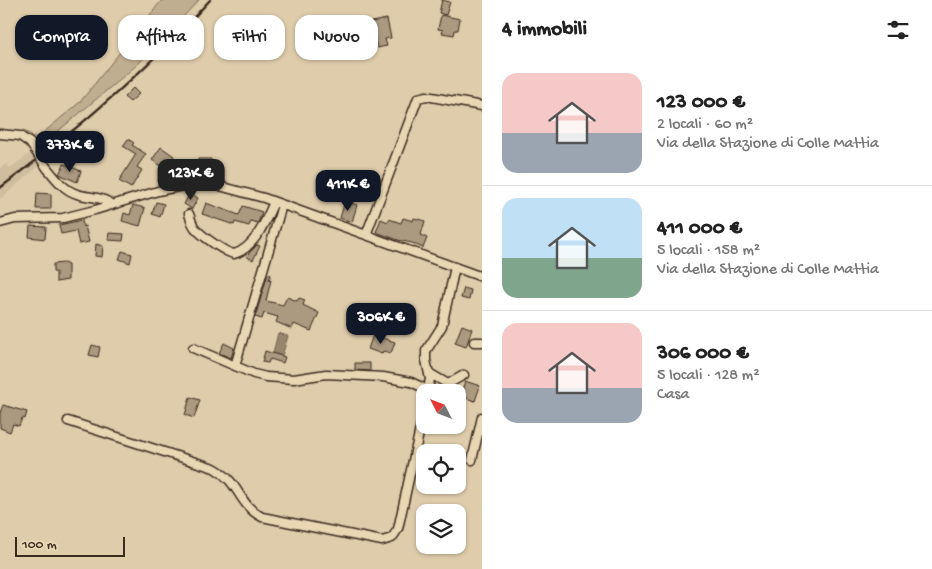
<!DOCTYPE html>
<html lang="it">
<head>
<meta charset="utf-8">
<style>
  body { margin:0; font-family:"Gochi Hand",sans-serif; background:#f6f6f6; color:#222; height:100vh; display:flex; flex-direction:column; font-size:19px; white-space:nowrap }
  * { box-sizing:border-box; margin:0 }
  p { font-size:16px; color:#767676 }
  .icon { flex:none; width:28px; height:28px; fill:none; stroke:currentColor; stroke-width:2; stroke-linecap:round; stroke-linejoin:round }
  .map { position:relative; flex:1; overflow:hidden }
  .side { display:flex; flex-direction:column; background:#fff; width:450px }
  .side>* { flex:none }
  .hud { position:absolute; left:15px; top:15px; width:391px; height:45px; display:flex; gap:10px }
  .needle { width:32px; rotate:312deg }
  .controls { position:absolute; left:416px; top:384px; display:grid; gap:10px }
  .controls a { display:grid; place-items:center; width:50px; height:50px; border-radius:10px; background:#fff; box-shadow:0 1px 4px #0004; font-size:25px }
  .scale { position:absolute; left:15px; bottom:12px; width:110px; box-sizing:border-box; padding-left:5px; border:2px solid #3b2a1e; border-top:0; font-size:14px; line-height:18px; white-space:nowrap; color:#3b2a1e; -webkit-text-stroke:4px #e9d7b4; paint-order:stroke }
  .price { position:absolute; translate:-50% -42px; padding:0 11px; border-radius:10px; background:#111827; color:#fff; font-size:16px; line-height:32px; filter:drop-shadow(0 1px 2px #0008) }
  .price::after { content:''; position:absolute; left:50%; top:30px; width:15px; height:11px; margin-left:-8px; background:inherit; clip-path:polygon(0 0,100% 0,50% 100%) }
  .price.current { background:#222; color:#fff }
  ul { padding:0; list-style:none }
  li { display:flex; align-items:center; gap:15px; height:125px; padding:0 20px }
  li+li { border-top:1px solid #e0e0e0 }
  li span { display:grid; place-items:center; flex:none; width:140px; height:100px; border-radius:15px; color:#555 }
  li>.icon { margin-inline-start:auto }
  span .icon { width:60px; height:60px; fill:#fffc; stroke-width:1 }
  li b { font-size:21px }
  h2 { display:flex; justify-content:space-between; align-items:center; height:60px; padding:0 20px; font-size:21px }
  .tag { padding:0 18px; border-radius:15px; background:#fff; box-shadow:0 1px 4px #0004; font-size:18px; line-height:45px }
  .tag.current { background:#111827; color:#fff }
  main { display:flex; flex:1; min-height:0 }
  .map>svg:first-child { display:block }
</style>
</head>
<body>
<main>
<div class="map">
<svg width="482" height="569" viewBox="0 0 482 569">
  <rect width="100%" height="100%" fill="#deccab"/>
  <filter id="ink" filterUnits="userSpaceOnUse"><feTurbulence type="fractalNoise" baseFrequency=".02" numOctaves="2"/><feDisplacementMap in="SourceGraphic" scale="10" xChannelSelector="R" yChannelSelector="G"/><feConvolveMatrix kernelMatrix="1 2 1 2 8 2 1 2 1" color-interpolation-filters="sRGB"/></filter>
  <g filter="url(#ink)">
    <path fill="#cfbd9e" d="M31,153l8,13 -39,33v-31l6,-4 4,4z"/>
    <path fill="#c0ae91" stroke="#7e6c58" d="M162,0h37l-61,64 -101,85 -15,-19 15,8 43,-36z"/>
    <path fill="#97866d" stroke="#72614d" d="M278,333l10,3 -6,20 -9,-3z"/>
    <path fill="#ab9980" stroke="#3b2a1e" d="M442,0l8,2 -4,13 -7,-2z
      M441,15l19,4 -2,11h-3l-1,5 -12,-2 1,-3 -5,-1z
      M387,19l4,19 -6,1 2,7 -10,2 -6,-26z
      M133,88l6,6 -9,8 -6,-5z
      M128,139l6,4 -2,2 14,9 -9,13 5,3 -11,18 -12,-7 17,-27 -13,-8z
      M161,147l13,9 -8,13 -14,-9z
      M198,159h13v12h-13z
      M64,164l17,7 -4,11 -18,-8z
      M37,193l14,1v15h-15z
      M190,193l8,5 -6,11 -8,-5z
      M345,201l12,4 -5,17 -12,-4z
      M156,202l8,2 -4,13 -8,-3z
      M206,203l33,12 4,-9 19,6 -4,11 -7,-2 -2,5 -14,-4 -1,3 -32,-11z
      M133,205l12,3 -5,18 -18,-5 2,-8 6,2z
      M403,218l10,3 1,-3 11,3 -4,14 6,3 -4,10 -11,-5 -14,-3 -22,-8 5,-13 7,3 1,-3 12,4z
      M82,220l1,7 2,-1 4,16 -10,2 -3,-13 -15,3 -2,-9z
      M30,226l16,1 -1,12 -16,-2z
      M109,233l15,1 -1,7 -15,-1z
      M96,244l7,2 -1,11 -7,-1z
      M257,245l3,1 -7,14 -7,-4z
      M122,251l10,3 -2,9 -11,-4z
      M64,263l4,2v15l-12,2v-10h-3v-8z
      M268,274h3l-2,6h2l-5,21 17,4 4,-8 10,4 2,-3 6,2 -2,5 16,8 -8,18 -17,-7 -2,5 -16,-7 2,-5 -14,-4 -2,6 -7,-2z
      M464,288l7,2 -2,10 -8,-2z
      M462,325l10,4 -6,18 -11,-4z
      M373,335l22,7 -4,11 -8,-2 -1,3 -14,-5z
      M224,343l10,5 -3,10 -12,-5z
      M92,345l8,2 -2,10 -9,-2z
      M265,351l20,6 -2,6 -13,-4 -2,4 -6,-1z
      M355,363h15v8l-15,-1z
      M465,381l15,5 -5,15 -15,-5z
      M190,397l10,3 -6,18 -9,-3z
      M3,405l24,7 -2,7 -3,-1 -3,8 -6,-2 -3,8 -10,-4v-15z"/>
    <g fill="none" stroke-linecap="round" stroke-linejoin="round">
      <g stroke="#3b2a1e" stroke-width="11">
        <path id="minor" d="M0,134l20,2 10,7
          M47,168c9,11 17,22 30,26 12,4 26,2 35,11
          M189,214c2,5 3,11 7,15 6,7 30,24 38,25 21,-6 32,-34 40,-52
          M0,223l15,-4 48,-1 32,-8 63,-19 30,-6 24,-1 52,14 218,79
          M366,235l52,-137 8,-2 56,10
          M474,342h8
          M193,348l61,26 12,3 28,2 32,-5 57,3 28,5 17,8 2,-11 -4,-19v-9l16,-25 13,-59
          M235,366l47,-161
          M429,373l19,11 16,-9
          M68,421l146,47c26,14 24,37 48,49l120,24 10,-3 6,-9 27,-123
          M472,460l10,-43"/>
      </g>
      <use href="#minor" stroke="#e9d7b4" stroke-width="8"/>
      <path stroke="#3b2a1e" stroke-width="2.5" d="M0,188c75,-56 147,-118 210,-188"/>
      <g stroke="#3b2a1e" stroke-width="11" stroke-linecap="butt">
        <path id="minor-bridge" d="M30,143l17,25"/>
      </g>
      <use href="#minor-bridge" stroke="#e9d7b4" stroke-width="8"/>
    </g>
  </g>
</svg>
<div class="controls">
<a><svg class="needle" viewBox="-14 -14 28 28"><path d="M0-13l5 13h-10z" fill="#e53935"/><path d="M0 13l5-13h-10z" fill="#767676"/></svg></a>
<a><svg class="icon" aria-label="locate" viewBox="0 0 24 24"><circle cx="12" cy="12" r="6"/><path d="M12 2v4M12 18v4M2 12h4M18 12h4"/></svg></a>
<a><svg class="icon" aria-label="layers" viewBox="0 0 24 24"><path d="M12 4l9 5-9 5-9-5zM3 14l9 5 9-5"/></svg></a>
</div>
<div class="scale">100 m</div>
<b class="price" style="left:70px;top:173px">373K €</b>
<b class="price current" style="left:191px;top:201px">123K €</b>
<b class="price" style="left:348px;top:212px">411K €</b>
<b class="price" style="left:381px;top:345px">306K €</b>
<div class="hud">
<a class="tag current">Compra</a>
<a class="tag">Affitta</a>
<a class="tag">Filtri</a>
<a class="tag">Nuovo</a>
</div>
</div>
<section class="side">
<h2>4 immobili<svg class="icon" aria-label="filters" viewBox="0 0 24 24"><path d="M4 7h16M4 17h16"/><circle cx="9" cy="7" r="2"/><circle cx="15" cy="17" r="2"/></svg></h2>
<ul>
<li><span style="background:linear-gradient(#f6c9c9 60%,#9aa5b1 0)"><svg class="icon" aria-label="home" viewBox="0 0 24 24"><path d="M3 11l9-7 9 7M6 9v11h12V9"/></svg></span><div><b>123 000 €</b><p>2 locali · 60 m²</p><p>Via della Stazione di Colle Mattia</p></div></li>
<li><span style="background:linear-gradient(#bfe0f5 60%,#7fa58c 0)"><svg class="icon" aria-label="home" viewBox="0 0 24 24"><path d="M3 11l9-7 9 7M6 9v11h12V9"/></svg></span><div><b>411 000 €</b><p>5 locali · 158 m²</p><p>Via della Stazione di Colle Mattia</p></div></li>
<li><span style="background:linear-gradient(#f6c9c9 65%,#9aa5b1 0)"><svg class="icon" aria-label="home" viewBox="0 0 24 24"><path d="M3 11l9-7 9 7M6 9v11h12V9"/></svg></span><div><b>306 000 €</b><p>5 locali · 128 m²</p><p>Casa</p></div></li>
</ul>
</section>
</main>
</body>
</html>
